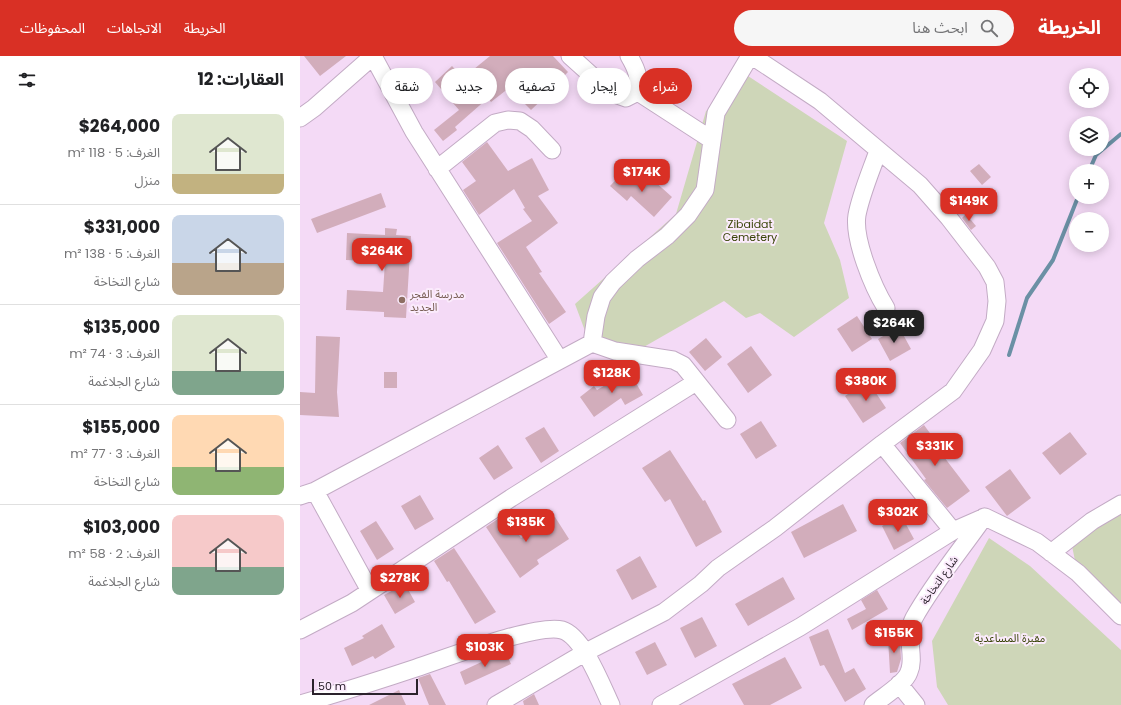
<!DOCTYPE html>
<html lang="ar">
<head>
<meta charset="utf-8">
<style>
  body { margin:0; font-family:Poppins,"Noto Sans Arabic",sans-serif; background:#f6f6f6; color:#202124; direction:rtl; height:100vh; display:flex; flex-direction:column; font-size:15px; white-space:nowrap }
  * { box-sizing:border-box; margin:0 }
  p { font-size:13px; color:#757577 }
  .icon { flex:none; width:22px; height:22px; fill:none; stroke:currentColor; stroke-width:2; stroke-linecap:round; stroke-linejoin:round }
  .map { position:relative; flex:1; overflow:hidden; direction:ltr }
  .drawer { display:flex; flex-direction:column; background:#fff; width:300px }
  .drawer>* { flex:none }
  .top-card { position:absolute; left:12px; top:12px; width:380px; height:36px; direction:rtl; display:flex; gap:8px }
  .controls { position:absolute; left:769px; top:12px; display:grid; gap:8px }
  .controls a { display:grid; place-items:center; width:40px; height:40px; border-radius:50%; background:#fff; box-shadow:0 2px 10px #0003; font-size:20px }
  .scale { position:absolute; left:12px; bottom:10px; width:106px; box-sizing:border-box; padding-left:4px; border:2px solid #2b222c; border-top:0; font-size:11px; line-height:14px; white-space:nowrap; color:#2b222c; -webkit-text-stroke:3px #fbebfc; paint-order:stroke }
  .price { position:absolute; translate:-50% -34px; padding:0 9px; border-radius:8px; background:#d93025; color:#fff; font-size:13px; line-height:26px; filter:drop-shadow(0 1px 2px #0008) }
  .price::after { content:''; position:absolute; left:50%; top:24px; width:12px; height:9px; margin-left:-6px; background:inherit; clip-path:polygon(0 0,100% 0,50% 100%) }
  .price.current { background:#222; color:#fff }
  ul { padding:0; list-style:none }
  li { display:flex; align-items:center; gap:12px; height:100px; padding:0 16px }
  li+li { border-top:1px solid #e0e0e0 }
  li span { display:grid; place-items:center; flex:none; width:112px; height:80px; border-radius:8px; color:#555 }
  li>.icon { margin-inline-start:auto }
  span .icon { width:48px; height:48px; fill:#fffc; stroke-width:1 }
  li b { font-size:17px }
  h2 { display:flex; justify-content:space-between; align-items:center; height:48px; padding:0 16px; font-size:17px }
  .chip { padding:0 14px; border-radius:18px; background:#fff; box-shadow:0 2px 10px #0003; font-size:14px; line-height:36px }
  .chip.current { background:#d93025; color:#fff }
  header { display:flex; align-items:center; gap:24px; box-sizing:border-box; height:56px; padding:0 20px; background:#d93025; color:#fff }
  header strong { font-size:19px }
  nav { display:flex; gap:22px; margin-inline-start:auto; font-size:14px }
  .search { width:280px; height:36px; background:#f6f6f6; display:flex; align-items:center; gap:10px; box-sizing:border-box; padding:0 14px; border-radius:22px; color:#757577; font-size:15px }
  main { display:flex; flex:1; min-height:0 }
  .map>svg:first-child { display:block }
</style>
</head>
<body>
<header>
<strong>الخريطة</strong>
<div class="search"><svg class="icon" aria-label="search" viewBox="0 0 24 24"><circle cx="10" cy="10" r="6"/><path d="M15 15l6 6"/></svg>ابحث هنا</div>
<nav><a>الخريطة</a><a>الاتجاهات</a><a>المحفوظات</a></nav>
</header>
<main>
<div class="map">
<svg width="821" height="649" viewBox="0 0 821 649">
  <rect width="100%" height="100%" fill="#f4daf6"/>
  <path fill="#ced6b8" d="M448,20l99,65 -23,82 16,37 9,38 -55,39 -34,-24 -14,5 -22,-17 -82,47 -54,-9 -13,-35 101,-90 30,-103z
    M821,444v120l-42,-40 -7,-34 31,-41z
    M689,482l41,28 91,84v55h-173l-11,-18 -5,-46z"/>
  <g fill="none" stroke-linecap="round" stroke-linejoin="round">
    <path stroke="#6b90a5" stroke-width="4" d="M789,115l7,-16 25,-21
      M709,299l18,-57 26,-38 25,-63"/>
  </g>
  <path fill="#d2adbb" d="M4,0h42l-26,20z
    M190,0h63l15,16 -7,7 3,3 -13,15 -3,-3 -17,16 -22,-22 -18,14 -3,-4 -33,29 2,3 -14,11 -9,-11 25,-20 -24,-28 17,-16 11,12z
    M187,86l21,29 24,-13 17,32 -11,6 20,27 -32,24 16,25 -3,1 27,39 -17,12 -52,-81 35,-22 -9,-12 2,-1 -11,-19 -35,26 -16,-25 13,-9 -14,-19z
    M679,108l12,13 -9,8 -12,-14z
    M325,114l20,17 7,-8 20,18 -18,20 -23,-21 -4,5 -17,-15z
    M81,137l5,14 -69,26 -6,-14z
    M666,158l10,12 -5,4 -9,-12z
    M85,172l12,1 -1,6 15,1 -5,82 -22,-1v-5l-38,-2 1,-20 36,2 2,-30 -39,-2 1,-27 38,2z
    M557,260l15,23 -20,13 -15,-23z
    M599,271l12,22 -21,12 -12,-22z
    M16,280l24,1 -3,55 2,25 -39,-2v-23l15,1z
    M406,282l16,19 -17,14 -16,-19z
    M451,290l21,29 -24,18 -21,-29z
    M329,315l14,24 -18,10 -4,-7 -27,19 -14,-20 14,-11 3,4z
    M84,316h13v16h-13z
    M568,325l18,27 -23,15 -18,-27z
    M461,365l16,25 -21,13 -16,-25z
    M624,369l19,26 -2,2 29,38 -23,17 -23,-28 2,-1 -26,-36z
    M244,371l15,24 -18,12 -16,-25z
    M770,376l17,22 -27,21 -18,-22z
    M198,389l15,23 -19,12 -15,-22z
    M370,394l33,51 2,-1 17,32 -26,15 -26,-48 -5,3 -23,-34z
    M710,413l21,29 -24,18 -22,-29z
    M120,439l14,24 -19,11 -14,-24z
    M543,448l14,27 -53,27 -13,-26z
    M205,458l16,24 34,-21 14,22 -32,21 2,4 -19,14 -34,-51z
    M601,459l13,24 -20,11 -12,-24z
    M76,465l18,28 -17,11 -17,-29z
    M154,492l42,64 -21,12 -26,-43 -2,1 -13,-21z
    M340,500l17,31 -25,13 -16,-30z
    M483,521l12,22 -47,27 -13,-22z
    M105,528l10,18 -20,12 -11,-19z
    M577,534l11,19 -36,21 -5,-11 19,-10 -5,-9z
    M402,561l15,29 -22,12 -15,-30z
    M82,568l13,23 -20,12 -2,-3 -21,10 -8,-18 20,-10 -2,-2z
    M528,573l17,44 9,-5 12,21 -21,13 -21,-37 -4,1 -11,-29z
    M588,582l12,1 1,20 -4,13 -7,1z
    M355,586l12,23 -20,10 -12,-23z
    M205,595l6,13 -46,21 -5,-13z
    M485,601l17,31 -32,17h-26l-12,-21z
    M130,618l16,31h-17l-11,-27z
    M99,634l7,15h-37z
    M234,638l5,11h-15l-1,-4z"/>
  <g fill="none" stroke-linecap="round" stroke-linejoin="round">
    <g stroke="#c3abc5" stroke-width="19">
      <path id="minor" d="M73,0l41,76 145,227
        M270,0l30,27 12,10 14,5 12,-6
        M329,0c7,12 11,21 9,36l74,48
        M0,62l14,-10 59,-52
        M578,95c-7,20 -17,43 -21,64 -4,24 16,72 29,93
        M137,113l58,-46 13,-3 12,1 12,8 20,21
        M292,287l23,8 58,9 10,5 44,55
        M582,388l71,87
        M15,435l55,100
        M0,440l15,-5 277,-148 4,-27 6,-19 11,-15 24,-23 30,-23 21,-21 17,-25 11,-77 34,-57
        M751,497l41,-32 29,-17
        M0,574l52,-27 159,-105 185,-116
        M599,628l17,21
        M0,648c39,-11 77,-23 116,-36 28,-9 121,-45 146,-38 21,6 40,56 49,75
        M196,649l90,-53 78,-40 37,-28 17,-16 57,-40 107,-84 71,-53 29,-41 13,-29 2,-20 -2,-19 -8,-15 -38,-49 -29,-33 -100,-84 -68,-45
        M361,649l139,-78 153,-96 32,-14 52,25 41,31 43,43
        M573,649c9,-8 32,-21 36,-33 7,-16 -5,-35 5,-54 20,-36 47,-68 70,-101"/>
    </g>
    <use href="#minor" stroke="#fff" stroke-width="17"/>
  </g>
  <circle fill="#8d6e63" stroke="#fbebfc" stroke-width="1.5" cx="102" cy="244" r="4"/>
  <g text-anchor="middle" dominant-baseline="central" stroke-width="4" stroke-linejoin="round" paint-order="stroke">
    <g font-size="11" fill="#3a4509" stroke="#fbebfc">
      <text x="450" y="168">Zibaidat<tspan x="450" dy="13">Cemetery</tspan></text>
      <text x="710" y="582">مقبرة المساعدية</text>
    </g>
    <g font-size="11" fill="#785e54" stroke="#fbebfc" text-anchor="start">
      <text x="110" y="238">مدرسة الفجر<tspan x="110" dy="13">الجديد</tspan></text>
    </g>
    <g font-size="11" fill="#2b222c" stroke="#fbebfc">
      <text transform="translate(639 524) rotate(-55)">شارع التخاخة</text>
    </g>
  </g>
</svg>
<div class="controls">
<a><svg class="icon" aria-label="locate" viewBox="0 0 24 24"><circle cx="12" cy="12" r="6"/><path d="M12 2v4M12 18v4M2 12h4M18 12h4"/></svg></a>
<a><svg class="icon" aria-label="layers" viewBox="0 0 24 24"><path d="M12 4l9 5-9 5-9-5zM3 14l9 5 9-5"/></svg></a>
<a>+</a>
<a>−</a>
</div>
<div class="scale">50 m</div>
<b class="price" style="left:342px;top:137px">$174K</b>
<b class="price" style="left:669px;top:166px">$149K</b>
<b class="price" style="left:82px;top:216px">$264K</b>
<b class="price current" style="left:594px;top:288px">$264K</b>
<b class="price" style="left:312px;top:338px">$128K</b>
<b class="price" style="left:566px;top:346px">$380K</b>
<b class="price" style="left:635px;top:411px">$331K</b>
<b class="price" style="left:598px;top:477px">$302K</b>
<b class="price" style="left:226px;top:487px">$135K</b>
<b class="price" style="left:100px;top:543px">$278K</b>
<b class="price" style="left:594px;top:598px">$155K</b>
<b class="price" style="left:185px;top:612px">$103K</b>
<div class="top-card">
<a class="chip current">شراء</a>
<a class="chip">إيجار</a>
<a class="chip">تصفية</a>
<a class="chip">جديد</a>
<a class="chip">شقة</a>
</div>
</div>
<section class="drawer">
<h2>العقارات: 12<svg class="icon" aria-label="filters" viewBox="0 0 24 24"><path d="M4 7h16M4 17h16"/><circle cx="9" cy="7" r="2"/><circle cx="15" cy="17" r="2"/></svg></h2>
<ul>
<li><span style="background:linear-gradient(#dfe7d0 75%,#c2b280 0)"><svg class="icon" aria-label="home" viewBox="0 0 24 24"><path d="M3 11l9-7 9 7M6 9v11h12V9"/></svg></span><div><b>$264,000</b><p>الغرف: 5 · 118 m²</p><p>منزل</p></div></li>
<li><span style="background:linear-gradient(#c9d6e8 60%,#b9a48a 0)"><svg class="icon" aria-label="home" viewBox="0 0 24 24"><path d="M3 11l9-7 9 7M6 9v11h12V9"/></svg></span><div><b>$331,000</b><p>الغرف: 5 · 138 m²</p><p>شارع التخاخة</p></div></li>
<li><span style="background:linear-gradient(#dfe7d0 70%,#7fa58c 0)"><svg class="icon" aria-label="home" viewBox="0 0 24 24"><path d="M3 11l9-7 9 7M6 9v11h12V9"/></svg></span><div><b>$135,000</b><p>الغرف: 3 · 74 m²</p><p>شارع الجلاغمة</p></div></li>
<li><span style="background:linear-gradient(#ffd9b3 65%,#8fb573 0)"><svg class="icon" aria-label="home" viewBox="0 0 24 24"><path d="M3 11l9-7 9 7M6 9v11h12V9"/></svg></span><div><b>$155,000</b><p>الغرف: 3 · 77 m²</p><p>شارع التخاخة</p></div></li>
<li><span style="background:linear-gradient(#f6c9c9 65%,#7fa58c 0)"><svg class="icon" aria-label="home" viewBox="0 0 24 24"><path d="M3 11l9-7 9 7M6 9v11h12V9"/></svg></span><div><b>$103,000</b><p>الغرف: 2 · 58 m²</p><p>شارع الجلاغمة</p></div></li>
</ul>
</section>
</main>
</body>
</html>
